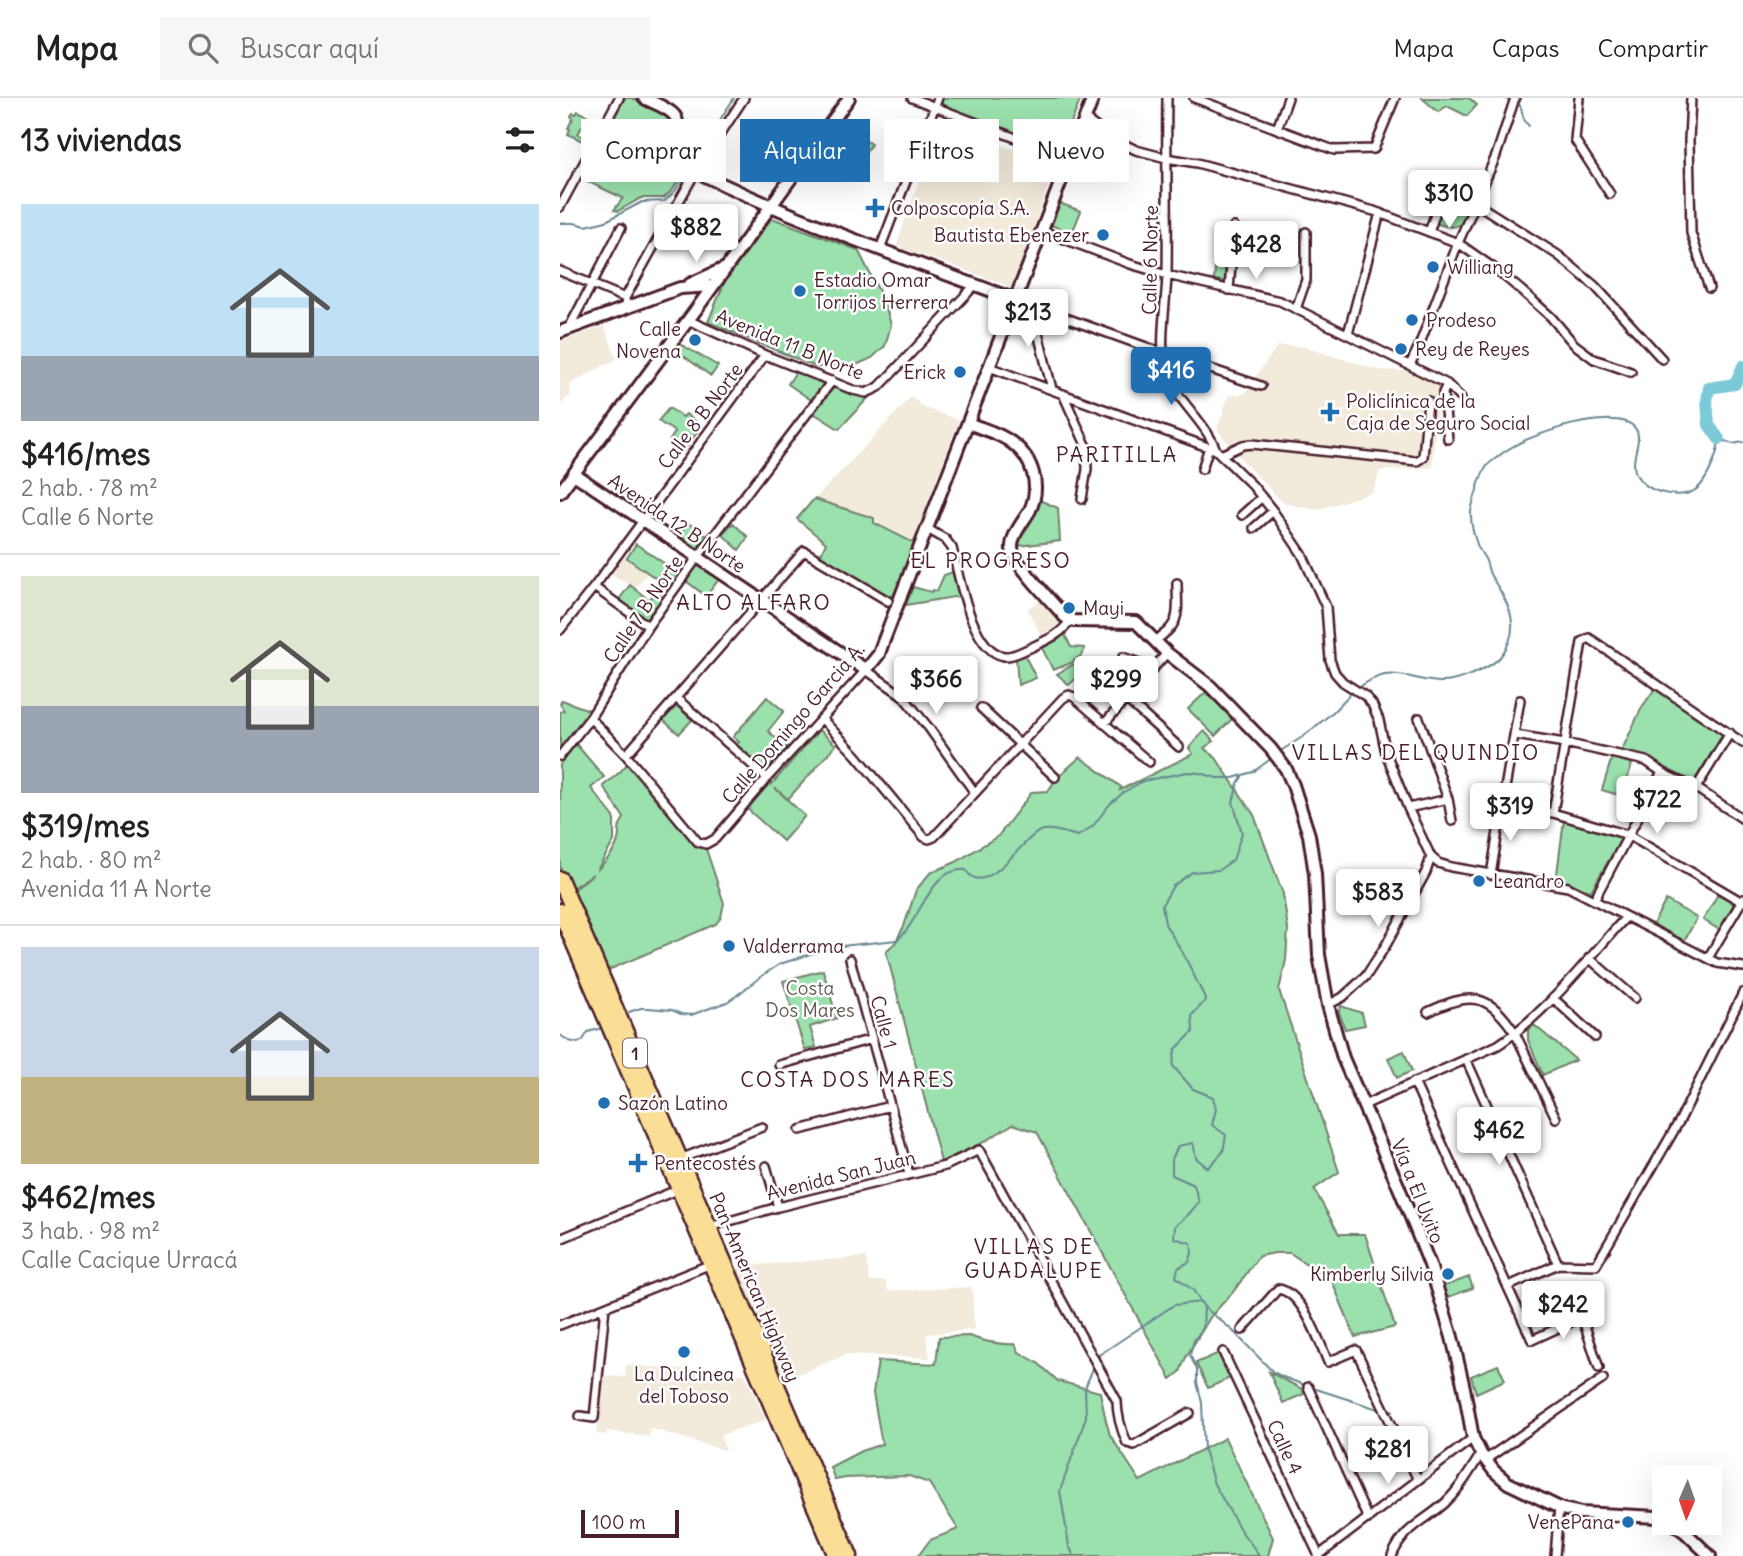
<!DOCTYPE html>
<html lang="es">
<head>
<meta charset="utf-8">
<style>
  body { margin:0; font-family:Delius,sans-serif; background:#f6f6f6; color:#222; height:100vh; display:flex; flex-direction:column; font-size:26px; white-space:nowrap }
  * { box-sizing:border-box; margin:0 }
  p { font-size:23px; color:#767676 }
  .icon { flex:none; width:38px; height:38px; fill:none; stroke:currentColor; stroke-width:2; stroke-linecap:round; stroke-linejoin:round }
  .map { position:relative; flex:1; overflow:hidden }
  .side { display:flex; flex-direction:column; background:#fff; width:560px }
  .side>* { flex:none }
  .hud { position:absolute; left:21px; top:21px; width:665px; height:63px; display:flex; gap:14px }
  .needle { width:46px; rotate:182deg }
  .buttons { position:absolute; left:1092px; top:1367px; display:grid; gap:14px }
  .buttons a { display:grid; place-items:center; width:70px; height:70px; border-radius:0px; background:#fff; box-shadow:0 7px 28px #0002; font-size:35px }
  .scale { position:absolute; left:21px; bottom:18px; width:98px; box-sizing:border-box; padding-left:7px; border:4px solid #4a1f2b; border-top:0; font-size:19px; line-height:24px; white-space:nowrap; color:#4a1f2b; -webkit-text-stroke:5px #fff; paint-order:stroke }
  .price { position:absolute; translate:-50% -60px; padding:0 16px; border-radius:7px; background:#fff; color:#222; font-size:23px; line-height:46px; filter:drop-shadow(0 2px 4px #0008) }
  .price::after { content:''; position:absolute; left:50%; top:42px; width:21px; height:16px; margin-left:-10px; background:inherit; clip-path:polygon(0 0,100% 0,50% 100%) }
  .price.on { background:#1f6fb2; color:#fff }
  ul { padding:0; list-style:none }
  li { display:grid; align-content:center; gap:14px; height:371px; padding:0 21px }
  li+li { border-top:2px solid #e0e0e0 }
  li span { display:grid; place-items:center; height:217px; border-radius:0px; color:#555 }
  li>.icon { margin-inline-start:auto }
  span .icon { width:126px; height:126px; fill:#fffc; stroke-width:1 }
  li b { font-size:30px }
  h2 { display:flex; justify-content:space-between; align-items:center; height:84px; padding:0 21px; font-size:30px }
  .tag { padding:0 24px; border-radius:0px; background:#fff; box-shadow:0 7px 28px #0002; font-size:24px; line-height:63px }
  .tag.on { background:#1f6fb2; color:#fff }
  header { display:flex; align-items:center; gap:42px; box-sizing:border-box; height:98px; padding:0 35px; background:#fff; border-bottom:2px solid #e0e0e0 }
  header strong { font-size:33px }
  nav { display:flex; gap:38px; margin-inline-start:auto; font-size:24px }
  .search { width:490px; height:63px; background:#f6f6f6; display:flex; align-items:center; gap:18px; box-sizing:border-box; padding:0 24px; border-radius:0px; color:#767676; font-size:26px }
  main { display:flex; flex:1; min-height:0 }
  .map>svg:first-child { display:block }
</style>
</head>
<body>
<header>
<strong>Mapa</strong>
<div class="search"><svg class="icon" aria-label="search" viewBox="0 0 24 24"><circle cx="10" cy="10" r="6"/><path d="M15 15l6 6"/></svg>Buscar aquí</div>
<nav><a>Mapa</a><a>Capas</a><a>Compartir</a></nav>
</header>
<main>
<section class="side">
<h2>13 viviendas<svg class="icon" aria-label="filters" viewBox="0 0 24 24"><path d="M4 7h16M4 17h16"/><circle cx="9" cy="7" r="2"/><circle cx="15" cy="17" r="2"/></svg></h2>
<ul>
<li><span style="background:linear-gradient(#bfe0f5 70%,#9aa5b1 0)"><svg class="icon" aria-label="home" viewBox="0 0 24 24"><path d="M3 11l9-7 9 7M6 9v11h12V9"/></svg></span><div><b>$416/mes</b><p>2 hab. · 78 m²</p><p>Calle 6 Norte</p></div></li>
<li><span style="background:linear-gradient(#dfe7d0 60%,#9aa5b1 0)"><svg class="icon" aria-label="home" viewBox="0 0 24 24"><path d="M3 11l9-7 9 7M6 9v11h12V9"/></svg></span><div><b>$319/mes</b><p>2 hab. · 80 m²</p><p>Avenida 11 A Norte</p></div></li>
<li><span style="background:linear-gradient(#c9d6e8 60%,#c2b280 0)"><svg class="icon" aria-label="home" viewBox="0 0 24 24"><path d="M3 11l9-7 9 7M6 9v11h12V9"/></svg></span><div><b>$462/mes</b><p>3 hab. · 98 m²</p><p>Calle Cacique Urracá</p></div></li>
</ul>
</section>
<div class="map">
<svg width="1183" height="1458" viewBox="0 0 1183 1458">
  <rect width="100%" height="100%" fill="#fff"/>
  <filter id="ink" filterUnits="userSpaceOnUse"><feTurbulence type="fractalNoise" baseFrequency=".0143" numOctaves="2"/><feDisplacementMap in="SourceGraphic" scale="14" xChannelSelector="R" yChannelSelector="G"/><feConvolveMatrix kernelMatrix="1 2 1 2 8 2 1 2 1" color-interpolation-filters="sRGB"/></filter>
  <g filter="url(#ink)">
    <path fill="#f2ebdc" d="M379,25l117,41 -43,123 -117,-41z
      M44,228l13,33 -47,25 1,10 -11,11v-64z
      M717,248h23l79,24 34,1 27,12 -8,84 -52,4 -7,21 -56,18 -34,-7 -44,-46 -22,-28 12,-34 15,-1z
      M351,299l14,11 34,12 -46,121 -37,-19v-5l-61,-18z
      M64,458l23,17 -12,16 -23,-15z
      M484,500l20,22 -22,17 -15,-28z
      M306,1159l4,25 15,-2 3,11 84,-4 2,43 -48,4 4,24 -84,-3 -65,26 -45,-113 20,-3z
      M66,1267l119,9 21,46 -46,15 6,16 -76,-23 -1,9 -42,-6 -2,4 -9,-1 9,-58 20,1z"/>
    <path fill="#9be1ad" stroke="#72806c" stroke-width="2" d="M65,0h7l35,17 4,10 -10,28 5,10 18,9 -11,17 -9,9h-23l-23,13 -4,-1 9,-12 -43,-20z
      M381,0h140l-22,55 -121,-49z
      M862,0h47l8,7 -10,11 -20,-10 -9,6z
      M18,13l10,5 -10,18 10,6 -2,3 -18,-9 2,-5 -2,-1 5,-10 -2,-2 2,-3 3,1z
      M280,26l31,20 -7,12 -33,-22z
      M896,101l16,6c-11,22 -13,26 -37,18l11,-21z
      M499,105l22,8 -9,22 -21,-8z
      M212,120l86,32 26,51 7,24 -6,21 -13,12 -18,8 -38,1 -108,-45 17,-41z
      M657,151l13,2 -3,30 -13,-1z
      M122,247l36,21 -7,10 -34,-25z
      M237,272l28,13 -14,17 -23,-16z
      M274,289l24,9 11,1 -30,32 -27,-17z
      M109,310l14,9 3,-3 16,12 -19,25 -13,-11 5,-8 -17,-11z
      M254,401l60,19v5l40,20 -21,57 -73,-44 6,-13 -29,-24z
      M479,402l19,8 2,33 -42,5 2,-12z
      M128,425l19,13 -12,16 -18,-13z
      M173,425l15,14 -9,13 -17,-16z
      M76,446l45,31 -10,14 -44,-31z
      M139,465l21,15 -14,18 -20,-15z
      M393,474l7,24 -54,9 7,-18 18,5 2,-2 4,1 7,-16z
      M70,487l19,15 3,-4 2,1 5,-2 4,3 -17,23 -28,-20z
      M504,535l7,14 13,1 -1,6 -12,9 -18,7 -12,-24z
      M464,556l12,24 -18,7 -2,-27z
      M521,562l7,7 -19,18 -12,-11z
      M1097,588l67,46 -31,51 -46,-26 -26,-5 21,-45z
      M647,593l27,26 -19,19 -27,-27z
      M207,599l17,14 -16,20 21,18 -22,25 -32,-27 4,-5 -6,-5z
      M2,602l27,10 -29,40v-38l4,-2 -4,-6z
      M117,608l15,14 -13,14 -16,-14z
      M259,632l17,15 -48,54 -13,-11 30,28 -22,25 -39,-35 22,-25 5,4z
      M644,633l10,10 -10,7 12,10 38,57 29,79 5,35 -2,31 -7,30 60,182 -25,17 25,45h26l30,93 -40,10 -23,-56 -42,-28h-15l-16,3 -26,36 -22,24 -25,41 -6,15 -9,7 -134,-247 -24,-8 -31,19 -41,19 -55,-211 9,-8 9,-17 12,-36 14,-17 26,-11 42,-26 34,-44 16,-1 9,-13 23,-21 41,30 -1,3 73,-36 -4,-6z
      M16,646l28,33 -13,11 23,29v24l-17,29c8,-8 18,-18 21,-30 3,-11 -2,-10 6,-22l-21,-32 17,-14 8,-9 68,81 10,5 18,54 -3,14 -5,7 -110,47 -35,-79 22,-18 -24,16 -9,-23v-103z
      M1052,659l20,7 -10,32 -20,-6z
      M1004,722l58,17 -31,54 -35,-10z
      M1158,796l16,9 -14,27 -17,-10z
      M1106,802l31,18 -13,23 -31,-17z
      M263,872l14,48 -27,9 6,20 -11,3 -22,-69z
      M781,908l21,7 3,12 -20,4 -6,-17z
      M974,927l42,35 -33,15 -15,-35v-9z
      M844,953l8,20 -15,7 -9,-20z
      M909,1179l4,11 -27,10 -4,-11z
      M409,1238c16,6 29,9 46,8l4,8 19,11 20,18 42,11 6,29 4,14 30,46 85,-43 48,100 -5,18h-350l12,-16 28,-11 -29,-46 -20,-7 -64,2 -10,2 -5,-13 31,-16 21,-7 -9,-51 5,-32 58,3 3,-27z
      M659,1255l11,25 -22,10 -12,-25z
      M938,1267l7,15 -29,13 -5,-17z
      M709,1274l33,17 2,5 -21,9z"/>
    <g fill="none" stroke-linecap="round" stroke-linejoin="round">
      <path stroke="#678692" stroke-width="2" d="M943,0l9,3
        M958,5c7,7 1,14 11,23
        M131,67l43,-67
        M0,125h14l12,3 20,-5 36,-19 23,-1 10,-10 12,-18
        M797,591c9,-7 17,-12 28,-14 19,-3 39,8 58,7 14,0 48,-14 57,-25 24,-29 8,-55 -9,-81 -3,-5 -3,-10 -5,-15 -2,-5 -6,-9 -8,-14 -3,-8 -7,-22 -7,-31 -1,-8 4,-18 6,-26 2,-7 5,-18 10,-24 2,-3 5,-5 8,-7 20,-17 42,-24 67,-32 15,-4 60,-14 72,0 13,13 -11,36 7,54 12,13 44,20 58,6 9,-9 20,-35 20,-48l14,5 10,-2
        M719,654l25,-16 29,-24 19,-20
        M682,679l-4,6 -5,19 9,31 -9,27 -14,10 -27,2 -19,14 -11,19 3,19 19,31 22,45 -14,15 1,17 -18,18 -2,16 20,23 20,8 3,12 -4,16 14,10 -3,17 -15,16 -12,-10 -3,-15 -15,3 -6,13v16l22,10 5,17 -11,13 -13,11 -1,12 17,5 1,10 -3,9 -11,6 -2,9 17,13 11,17 27,22 42,43 10,5 24,9
        M69,914l12,-4h7l24,2 9,4 10,1 36,-13 9,-6 27,-21 17,-11 52,-17 65,-7c23,-17 33,-74 69,-70 19,32 57,-33 74,-39 12,-4 27,3 38,5l15,-10 17,-22 14,-12 19,-11 44,-9 13,1 17,5h16l20,-6 19,-14
        M0,937l9,6 9,2 5,-3 5,-8 14,-4
        M644,1210l-1,20 -9,12 -4,15 7,15v12l5,21 2,47 10,34 27,47 19,25
        M538,1260l1,-3 75,-50 27,-3
        M753,1290l65,21
        M831,1312l2,1
        M514,1458l-5,-10 -9,-55 26,-74 -1,-29 9,-22"/>
      <path stroke="#7bcad7" stroke-width="12" d="M1159,341l-10,-14 -2,-24 2,-13 26,-4 8,-18"/>
      <g stroke="#4a1f2b" stroke-width="12">
        <path id="street" d="M352,0l158,61
          M607,0c-1,59 1,119 0,178 -1,26 -8,68 -2,92 7,29 40,52 51,82
          M634,0l140,52 40,-1 21,-51
          M1019,0l-4,42 35,54
          M1131,0l-2,42 2,93 18,55
          M525,21l26,19 25,12 30,8 31,5 177,48 84,32 40,28 24,20 29,26 23,27 20,15 37,13
          M717,31l11,-31
          M0,109l59,-109
          M483,133l87,33 37,11 113,26 167,83 14,14
          M869,134l11,-32 13,-3 24,7 81,51 37,31 67,73
          M320,151l58,-151
          M0,173l65,27
          M669,192l5,-63
          M456,202l147,53 98,33
          M473,207v8l19,76
          M66,211l-1,-11 71,-127 48,-73
          M736,211l10,-29v-48
          M128,222l77,35 88,35 13,3 13,-6 97,-103
          M9,230l52,-100
          M788,236l32,-121
          M850,267l9,-19 39,-103 38,-87 19,-58
          M429,269l227,83 36,35 21,26 29,43 24,53 4,53 5,13 8,9 22,14 7,8 7,16 7,33 22,55 23,49 7,6 13,4 117,20 149,76 26,4
          M887,286l-4,9 5,46
          M503,296l23,51 1,24 -5,30
          M661,357l22,-10 9,-1 165,17 6,-4 5,-56
          M642,371l7,-22
          M682,417l20,-18
          M366,430l19,11 7,9c7,27 19,103 52,108 9,1 18,-5 26,-8 14,-7 32,-13 40,-28
          M694,430l19,-17
          M34,489l54,39
          M0,532l34,-43 171,-232
          M594,543c29,-17 23,-29 23,-58
          M563,559l14,5 12,11
          M116,600l91,80
          M566,601l53,48
          M960,602l-18,106 51,7 29,-171 7,-4 154,105
          M421,610l74,69
          M30,620l36,37 72,87 8,2 9,-5 52,-61 99,-108 36,25 27,33 46,65
          M859,620l29,81 4,22
          M262,621l34,36 68,82 5,2 5,-2 129,-139 6,-3 5,2 75,65
          M544,626l63,-71
          M955,637l50,8 81,18 22,15 28,12 47,31
          M66,657l178,-204 84,50
          M0,658l30,-38 58,-92 49,-68 135,-177
          M1136,690l34,-55
          M848,710l40,-9
          M993,715l75,22 114,67
          M931,777l11,-69
          M1034,802l68,-128
          M1029,860l46,40
          M1148,860l35,-59
          M290,861l59,215
          M993,900l42,39
          M768,907l15,-8 23,-21 20,-31 40,-73 5,-15
          M868,914c42,-20 60,-20 87,21l41,85
          M906,961l92,205
          M219,967l93,-26
          M854,984l118,258 50,-23 17,51
          M804,1007l134,-60c50,-33 88,-84 128,-128
          M240,1032l90,-24
          M120,1061l82,-32
          M206,1068l12,41
          M149,1129l69,-20 167,-41 34,-16 138,251c0,16 4,28 10,42l7,2 56,-32
          M0,1141l119,-50
          M949,1188l49,-22 38,1 84,-145 63,-127
          M0,1227l151,-61
          M682,1232l36,-41c25,3 41,52 50,73l28,-12 62,130
          M663,1254l96,204
          M748,1289l60,132
          M20,1318l14,2 11,-111
          M925,1362l118,-81
          M758,1458l155,-118
          M832,1458c13,-30 32,-34 53,-53 15,-14 25,-32 36,-49
          M995,1458l4,-49"/>
      </g>
      <g stroke="#4a1f2b" stroke-width="16">
        <path id="secondary" d="M84,0c9,5 23,9 30,17 12,14 -18,29 1,46 109,56 226,96 341,139
          M130,186l33,-15
          M0,234l120,-44 33,-2
          M408,325c14,6 32,10 44,20 21,15 29,43 18,67 -6,11 -19,25 -18,39 2,14 42,55 53,68l9,4 62,1 31,31 43,33 61,63 15,20 7,16 16,50 6,39 4,81 9,50 15,53 57,132 30,75 22,72 12,51 9,50 8,16 13,17 14,12 54,26 19,4 76,4 7,3
          M14,376l292,196 13,-16 3,-9 211,-547
          M0,394l135,-181 154,-213
          M1111,1424l14,10 25,24"/>
      </g>
      <g stroke="#4a1f2b" stroke-width="19">
        <path id="highway" d="M0,781l290,677
          M0,813l276,645"/>
      </g>
      <use href="#street" stroke="#fff" stroke-width="7"/>
      <use href="#secondary" stroke="#fff" stroke-width="10"/>
      <use href="#highway" stroke="#fbde96" stroke-width="14"/>
    </g>
  </g>
  <g fill="#1f6fb2" stroke="#fff" stroke-width="2.5">
    <path d="M311.5 99.5h7v7h7v7h-7v7h-7v-7h-7v-7h7z"/>
    <circle cx="543" cy="137" r="7"/>
    <circle cx="873" cy="169" r="7"/>
    <circle cx="240" cy="193" r="7"/>
    <circle cx="852" cy="222" r="7"/>
    <circle cx="135" cy="242" r="7"/>
    <circle cx="841" cy="251" r="7"/>
    <circle cx="400" cy="274" r="7"/>
    <path d="M766.5 303.5h7v7h7v7h-7v7h-7v-7h-7v-7h7z"/>
    <circle cx="509" cy="510" r="7"/>
    <circle cx="919" cy="783" r="7"/>
    <circle cx="169" cy="848" r="7"/>
    <circle cx="44" cy="1005" r="7"/>
    <path d="M74.5 1054.5h7v7h7v7h-7v7h-7v-7h-7v-7h7z"/>
    <circle cx="888" cy="1176" r="7"/>
    <circle cx="124" cy="1254" r="7"/>
    <circle cx="1068" cy="1424" r="7"/>
  </g>
  <g text-anchor="middle" dominant-baseline="central" stroke-width="5" stroke-linejoin="round" paint-order="stroke">
    <rect fill="#fff" stroke="#80626b" stroke-width="2" x="63" y="940.5" width="24" height="29" rx="5"/>
    <g font-size="18" font-weight="bold" fill="#4a1f2b">
      <text x="75" y="955">1</text>
    </g>
    <g font-size="19" fill="#4a1f2b" stroke="#fff" text-anchor="start">
      <text x="331" y="110">Colposcopía S.A.</text>
      <text x="529" y="137" text-anchor="end">Bautista Ebenezer</text>
      <text x="887" y="169">Williang</text>
      <text x="254" y="182">Estadio Omar<tspan x="254" dy="22">Torrijos Herrera</tspan></text>
      <text x="866" y="222">Prodeso</text>
      <text x="121" y="231" text-anchor="end">Calle<tspan x="121" dy="22">Novena</tspan></text>
      <text x="855" y="251">Rey de Reyes</text>
      <text x="386" y="274" text-anchor="end">Erick</text>
      <text x="786" y="303">Policlínica de la<tspan x="786" dy="22">Caja de Seguro Social</tspan></text>
      <text x="523" y="510">Mayi</text>
      <text x="933" y="783">Leandro</text>
      <text x="183" y="848">Valderrama</text>
      <text x="58" y="1005">Sazón Latino</text>
      <text x="94" y="1065">Pentecostés</text>
      <text x="874" y="1176" text-anchor="end">Kimberly Silvia</text>
      <text x="124" y="1276" text-anchor="middle">La Dulcinea<tspan x="124" dy="22">del Toboso</tspan></text>
      <text x="1054" y="1424" text-anchor="end">VenePana</text>
    </g>
    <g font-size="19" fill="#4a1f2b" stroke="#fff">
      <text transform="translate(590 162) rotate(-89)">Calle 6 Norte</text>
      <text transform="translate(230 246) rotate(22)">Avenida 11 B Norte</text>
      <text transform="translate(140 318) rotate(-53)">Calle 8 B Norte</text>
      <text transform="translate(117 425) rotate(34)">Avenida 12 B Norte</text>
      <text transform="translate(83 511) rotate(-56)">Calle 7 B Norte</text>
      <text transform="translate(233 625) rotate(-49)">Calle Domingo Garcia A.</text>
      <text transform="translate(324 924) rotate(75)">Calle 1</text>
      <text transform="translate(281 1077) rotate(-14)">Avenida San Juan</text>
      <text transform="translate(858 1093) rotate(68)">Vía a El Uvito</text>
      <text transform="translate(195 1189) rotate(67)">Pan-American Highway</text>
      <text transform="translate(725 1349) rotate(65)">Calle 4</text>
    </g>
    <g font-size="19" fill="#625952" stroke="#fff">
      <text x="250" y="890">Costa<tspan x="250" dy="22">Dos Mares</tspan></text>
    </g>
    <g font-size="21" letter-spacing="2" fill="#4a1f2b" stroke="#fff">
      <text x="557" y="356">PARITILLA</text>
      <text x="431" y="462">EL PROGRESO</text>
      <text x="194" y="504">ALTO ALFARO</text>
      <text x="856" y="654">VILLAS DEL QUINDIO</text>
      <text x="288" y="981">COSTA DOS MARES</text>
      <text x="474" y="1148">VILLAS DE<tspan x="474" dy="24">GUADALUPE</tspan></text>
    </g>
  </g>
</svg>
<div class="buttons">
<a><svg class="needle" viewBox="-14 -14 28 28"><path d="M0-13l5 13h-10z" fill="#e53935"/><path d="M0 13l5-13h-10z" fill="#767676"/></svg></a>
</div>
<div class="scale">100 m</div>
<b class="price" style="left:889px;top:132px">$310</b>
<b class="price" style="left:136px;top:166px">$882</b>
<b class="price" style="left:696px;top:183px">$428</b>
<b class="price" style="left:468px;top:251px">$213</b>
<b class="price on" style="left:611px;top:309px">$416</b>
<b class="price" style="left:376px;top:618px">$366</b>
<b class="price" style="left:556px;top:618px">$299</b>
<b class="price" style="left:1097px;top:738px">$722</b>
<b class="price" style="left:950px;top:745px">$319</b>
<b class="price" style="left:818px;top:831px">$583</b>
<b class="price" style="left:939px;top:1069px">$462</b>
<b class="price" style="left:1003px;top:1243px">$242</b>
<b class="price" style="left:828px;top:1388px">$281</b>
<div class="hud">
<a class="tag">Comprar</a>
<a class="tag on">Alquilar</a>
<a class="tag">Filtros</a>
<a class="tag">Nuevo</a>
</div>
</div>
</main>
</body>
</html>
